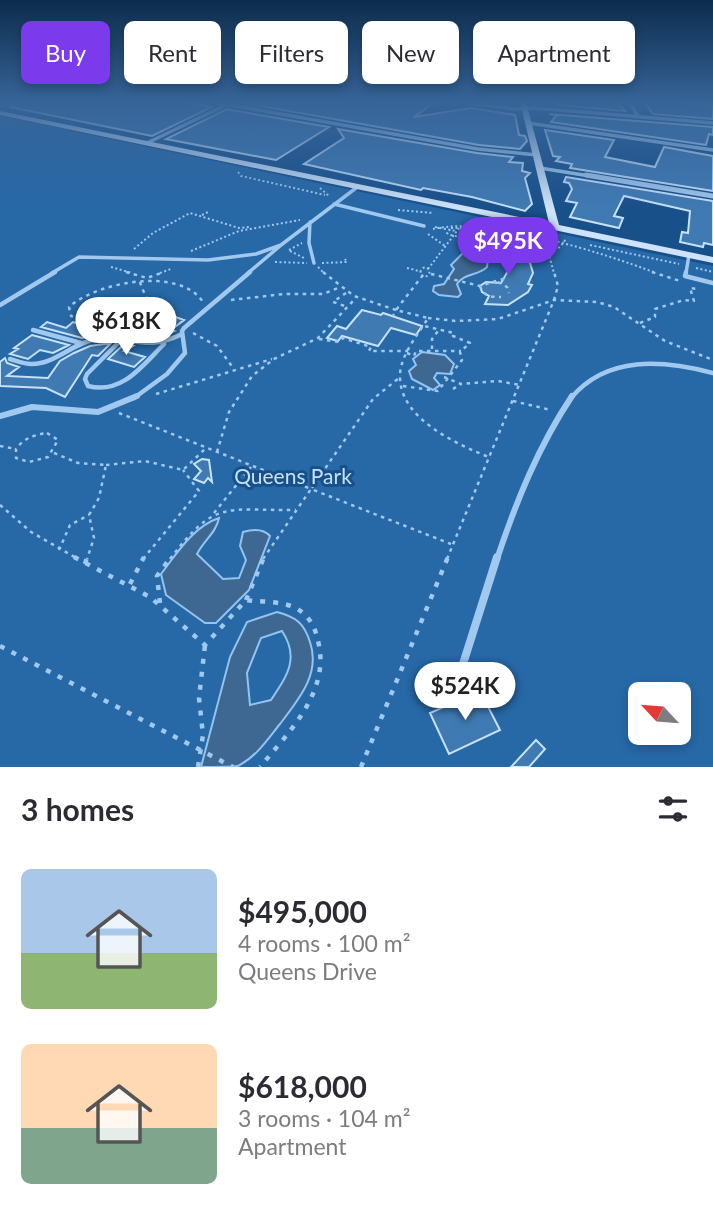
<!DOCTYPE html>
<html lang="en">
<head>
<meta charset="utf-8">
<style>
  body { margin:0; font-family:Lato,sans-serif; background:#f2f2f3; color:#2b2b33; height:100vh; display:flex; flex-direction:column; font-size:26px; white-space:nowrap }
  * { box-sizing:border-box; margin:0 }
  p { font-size:23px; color:#7c7c81 }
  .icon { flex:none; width:38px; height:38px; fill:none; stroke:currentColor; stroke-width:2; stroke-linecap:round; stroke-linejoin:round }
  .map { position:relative; height:767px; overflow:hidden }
  .details { display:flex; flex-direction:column; background:#fff; flex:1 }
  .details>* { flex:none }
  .banner { position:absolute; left:21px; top:21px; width:672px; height:63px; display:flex; gap:14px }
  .needle { width:46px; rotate:296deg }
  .fabs { position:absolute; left:628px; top:682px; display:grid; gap:14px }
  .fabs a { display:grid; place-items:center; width:63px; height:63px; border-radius:10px; background:#fff; box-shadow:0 4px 10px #0003; font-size:35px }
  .price { position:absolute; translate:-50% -60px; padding:0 16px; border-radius:24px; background:#fff; color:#222; font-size:23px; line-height:46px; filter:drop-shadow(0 2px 4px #0008) }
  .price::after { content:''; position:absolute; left:50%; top:42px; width:21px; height:16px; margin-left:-10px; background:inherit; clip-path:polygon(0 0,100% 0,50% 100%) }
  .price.active { background:#7c3aed; color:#fff }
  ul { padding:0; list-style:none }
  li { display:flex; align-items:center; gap:21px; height:175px; padding:0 21px }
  li span { display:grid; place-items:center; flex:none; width:196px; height:140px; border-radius:10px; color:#555 }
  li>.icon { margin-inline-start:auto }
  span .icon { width:84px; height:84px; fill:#fffc; stroke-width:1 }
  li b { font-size:30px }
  h2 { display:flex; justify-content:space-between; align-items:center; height:84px; padding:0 21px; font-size:30px }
  .pill { padding:0 24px; border-radius:10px; background:#fff; box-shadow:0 4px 10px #0003; font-size:24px; line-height:63px }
  .pill.active { background:#7c3aed; color:#fff }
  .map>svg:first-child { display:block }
</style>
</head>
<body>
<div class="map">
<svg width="713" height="767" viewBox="0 0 713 767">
  <rect width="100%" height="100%" fill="#18508a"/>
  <path fill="#2768a7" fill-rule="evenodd" d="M0,116l713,150v501h-713zM640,695h39v38h-39z"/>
  <path fill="#3e6892" stroke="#93c4f1" stroke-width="2" fill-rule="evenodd" d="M468,248h18l8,8 -6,3 -1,8c-9,9 -23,6 -30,17l4,10 -3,3 -19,-2 -6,-4 1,-5 10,-2 10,-15 -3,-4z
    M422,352l23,3 9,9 -4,10 -13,-1 -3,5 6,7 -7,5 -21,-11 -3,-8 7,-6 -3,-6z
    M219,518c-3,15 -15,22 -22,36l26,25 16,-1 7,-18 -6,-14 3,-14c10,-3 20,-4 27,4l-21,54 -33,33h-11l-39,-28 -5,-21c16,-21 33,-48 58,-56z
    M277,612c19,5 27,11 33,30 11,32 -12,58 -30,82 -13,16 -23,32 -42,42 -8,1 -27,1 -37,1l29,-110 17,-35zM282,631c18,27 5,45 -11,69l-21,5 -3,-32 14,-35z"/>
  <path fill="#407ab3" stroke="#c6e1fa" stroke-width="2" d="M11,102h176l25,5 -60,29 -142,-29z
    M435,102l-21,15 57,-9 44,7 4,20 6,1 2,5 -7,8 -41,-4 -235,-42z
    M560,102h57l8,9 -68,-6z
    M644,102l69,2v15l-60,-5z
    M227,109l4,1 98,17 -53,33 -110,-21z
    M549,114l164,13v8l-4,-1 -3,11 -155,-23 6,-7z
    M338,129l139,24 36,4 -4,5 14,1 -1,8 8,2 -5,5 7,26 -7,7 -53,-14 -49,-9 -2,2 -117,-26 40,-26z
    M545,130l69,10 -9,17 50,10 9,-20 49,9v35l-143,-23 2,-4 -16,-3 4,-4 -7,-1z
    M566,177l147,24v44l-9,-2 -1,4 -23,-5 2,-10 6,1 2,-22 -66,-15 -10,20 9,2 -4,10 -49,-11 7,-14 -11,-2 6,-12 -3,-6 -5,-1z
    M475,242l27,1 28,20 3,10 -5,11 4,1 -4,7 -20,13 -23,-1 4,-8 -7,-4 -2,-6 6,-4 15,1 11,-19z
    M362,310l19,5 2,-2 39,13 -6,9 -25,-7 -13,18 -36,-10 -4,5 -11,-3 10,-12 9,3z
    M170,315l14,5 -13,10 3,1 -17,6 -48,-3 -27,4 -41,-11 6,-5 19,6 7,-6 21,6 3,-3h36l17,5z
    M32,335l37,10 -16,8 -13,-3 -12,9 -18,-5 8,-5 -4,-1z
    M111,343l-13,13 -6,-1 -27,42 -19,-9 -46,-2v-24l5,-4 2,5 12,4 -12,9 41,2 12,-17 14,-8 16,-7z
    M123,345l10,1 -9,5 21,6 -11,10 -26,-8z
    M202,459l7,1 3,22 -4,-4 -4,5 -10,-4 7,-8 -7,-7z
    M480,691l20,39 -51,24 -19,-41z
    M536,740l9,9 -16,18h-18z"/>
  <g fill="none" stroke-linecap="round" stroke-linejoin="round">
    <path stroke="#a1c8ee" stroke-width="2" stroke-dasharray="2 2.5" stroke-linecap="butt" d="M238,172l3,4 84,19
      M320,188l10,9
      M398,210l35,3
      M202,215l8,-4
      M435,227l21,4
      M451,228h11l4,4c-5,6 -13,5 -19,1z
      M433,229c54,-13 171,24 223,44
      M428,234l17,12
      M550,237l-5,4 9,32
      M510,244l-10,-3 -13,5 14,14 10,1v7
      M590,245l89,19
      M134,249l19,-16 37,-20 49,15 10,-1
      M289,250l13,-7
      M191,251l48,-20 61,-11
      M290,251l16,8
      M550,252l10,-5 6,-8
      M275,262l32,1
      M322,263l25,-1 -2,-3
      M111,267l21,6
      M318,267l6,6
      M420.5 272a4.5 4.5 0 1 1 9 0a4.5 4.5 0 1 1-9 0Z
      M407,268l12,3
      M696,268l17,4
      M428,269l32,-42
      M160,273l11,-4"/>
    <path stroke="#a1c8ee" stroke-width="2.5" stroke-dasharray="3.5 4.5" stroke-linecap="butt" d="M126,272l21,6 17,-6
      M323,272l31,24 42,14 -3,6
      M652,272l28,9
      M431,274l49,12 26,-8
      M423,275l-27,35 32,8c-10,17 -29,38 -28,60 1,42 59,67 91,80
      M140,282c4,15 12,18 12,38l-7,6
      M498,282l9,5 2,6
      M480,286c4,11 11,11 21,11
      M346,293l-13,9 15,5
      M231,300l53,-6h39l15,-6
      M428,318l28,3 42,-2 56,-19 43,2 17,5 51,34 48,19
      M640,323l15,-6v-8l29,-9 10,1 -4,-13 8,1
      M152,328l-52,-5 -29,-7 -2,-9c28,-25 110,-41 134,-5
      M193,333l24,13 17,23
      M319,339l20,3 4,-4 28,9 -2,4h39
      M432,349v-10l6,-8
      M407,353l7,3 2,-5h45
      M444,377l17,7 37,-3 22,4
      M403,386l35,5 24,-31 -2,-8 10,-9 -17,-7 1,-3 -30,-7
      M453,389l8,-5
      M156,394l116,-35
      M513,401l38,9
      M119,413l192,76 62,-90 26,-21
      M47,433l11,7 -10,17 -19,5 -13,-4v-9c8,-11 18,-14 31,-16z
      M0,446l16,3
      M217,452l12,-40 23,-36 22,-17 44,-21 37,-39
      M54,453l24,10 28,2 -7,33 -10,17 5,23 -7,21
      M106,465l39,-4 38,9 23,-22
      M0,505l31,27 47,27
      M214,513l37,-46
      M59,550l11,-25 19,-10
      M143,559l56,-68 -16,-21
      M170,559c46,-61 56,-48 126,-49
      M263,559l48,-70 140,55
      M447,559l107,-259 4,-14 -4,-14"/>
    <path stroke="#a1c8ee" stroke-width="4.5" stroke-dasharray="5 8" stroke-linecap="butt" d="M74,557l76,40 55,48 41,-45c16,2 33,1 48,7 14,7 21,19 24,34 13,50 -29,91 -58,126
      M85,564l2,-7
      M130,584l14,-27
      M246,600l18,-43
      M160,603l-3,-27 14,-19
      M0,646l233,121
      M198,767l5,-32 -4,-37 6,-53
      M361,767l87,-210"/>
    <path stroke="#a1c8ee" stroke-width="3.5" d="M334,204l90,22
      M310,222l-1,21 5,20
      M52,273l27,-16 129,3 48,-6 25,-9 75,-57
      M248,273l32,-27
      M686,273l3,-18"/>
    <path stroke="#a1c8ee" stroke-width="4.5" d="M686,272l-1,4 28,7
      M0,305l55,-33
      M33,330l48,13
      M120,341l-33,33 -2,5 3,7c34,9 55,-21 76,-42
      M10,359c7,2 14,5 21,5 23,1 43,-22 66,-25 36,-4 47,14 85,-5
      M134,398l33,-24 18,-21 -3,-22 2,-3 66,-56
      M571,398c36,-43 92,-38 142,-25"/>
    <path stroke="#a1c8ee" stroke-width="6" d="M0,416l32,-9 66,5 39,-16
      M497,559c19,-57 41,-112 75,-163"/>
    <path stroke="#a1c8ee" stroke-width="8" d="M462,667l35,-110"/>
    <path stroke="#a1c8ee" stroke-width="3.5" d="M213,102l265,47 59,6
      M462,102l51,7 23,-1 177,15
      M629,102l9,14
      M528,123l185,27
      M147,143l81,-39
      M540,168l56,9"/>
    <path stroke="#a1c8ee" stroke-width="5" d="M586,175l127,21"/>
    <path fill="#cee3fa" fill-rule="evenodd" d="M520,102h6l33,123 154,32v6l-713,-148v-4l549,112z"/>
  </g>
  <linearGradient id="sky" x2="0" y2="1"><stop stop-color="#0d2c4c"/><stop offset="0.49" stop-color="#376498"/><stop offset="1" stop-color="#376498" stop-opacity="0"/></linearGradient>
  <rect width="713" height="209" fill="url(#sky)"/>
  <g text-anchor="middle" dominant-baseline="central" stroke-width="6" stroke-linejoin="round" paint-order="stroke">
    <g font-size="21" fill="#c6e1fa" stroke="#18508a">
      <text x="293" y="475">Queens Park</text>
    </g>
  </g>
</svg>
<div class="fabs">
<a><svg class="needle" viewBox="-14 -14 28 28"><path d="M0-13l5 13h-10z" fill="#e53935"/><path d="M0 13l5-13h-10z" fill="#7c7c81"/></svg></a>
</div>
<b class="price active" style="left:508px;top:277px">$495K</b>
<b class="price" style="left:126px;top:357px">$618K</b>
<b class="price" style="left:465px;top:722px">$524K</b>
<div class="banner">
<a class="pill active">Buy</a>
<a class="pill">Rent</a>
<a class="pill">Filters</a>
<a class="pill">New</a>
<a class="pill">Apartment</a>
</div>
</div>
<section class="details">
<h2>3 homes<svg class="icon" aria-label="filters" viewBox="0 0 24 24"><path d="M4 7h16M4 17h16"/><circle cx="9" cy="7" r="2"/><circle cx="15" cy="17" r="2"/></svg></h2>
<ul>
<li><span style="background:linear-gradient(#a9c7e8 60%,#8fb573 0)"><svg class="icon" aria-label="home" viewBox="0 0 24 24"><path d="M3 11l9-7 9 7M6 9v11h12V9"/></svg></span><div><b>$495,000</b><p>4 rooms · 100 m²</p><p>Queens Drive</p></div></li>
<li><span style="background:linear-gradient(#ffd9b3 60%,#7fa58c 0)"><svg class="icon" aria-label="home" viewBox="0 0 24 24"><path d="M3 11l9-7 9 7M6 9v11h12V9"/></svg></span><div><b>$618,000</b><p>3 rooms · 104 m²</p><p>Apartment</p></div></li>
</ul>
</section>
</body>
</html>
